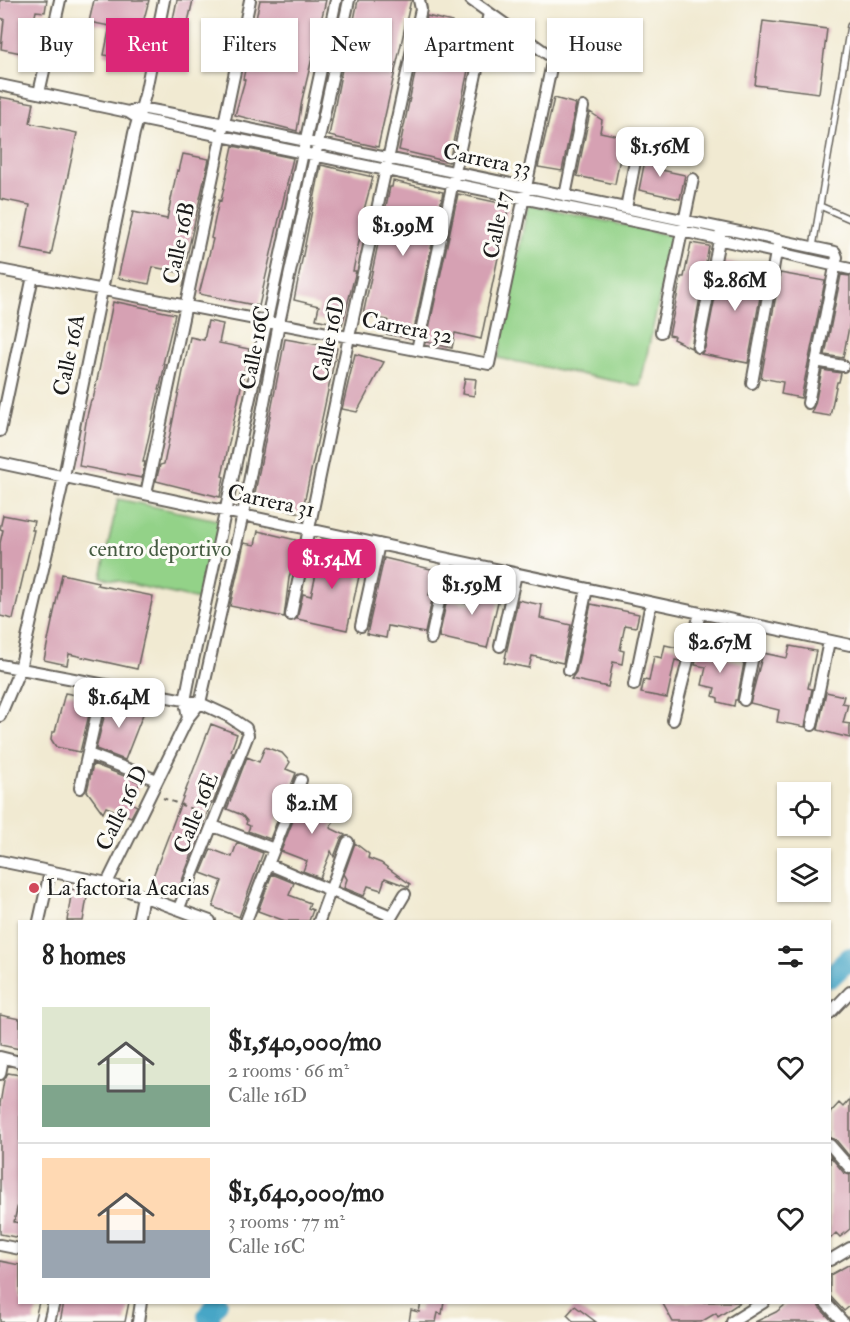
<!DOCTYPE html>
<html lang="en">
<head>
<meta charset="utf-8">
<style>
  body { margin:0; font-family:"IM FELL Double Pica",serif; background:#f6f6f6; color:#222; height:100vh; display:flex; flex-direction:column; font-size:22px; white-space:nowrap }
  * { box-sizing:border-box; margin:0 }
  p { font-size:20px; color:#767676 }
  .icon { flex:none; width:33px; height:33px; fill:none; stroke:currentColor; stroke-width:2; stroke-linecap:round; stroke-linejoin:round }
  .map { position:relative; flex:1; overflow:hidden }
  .side { position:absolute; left:18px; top:920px; width:813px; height:384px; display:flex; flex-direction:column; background:#fff; border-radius:0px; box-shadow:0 2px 4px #0004 }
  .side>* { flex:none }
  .hud { position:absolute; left:18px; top:18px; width:814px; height:54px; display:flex; gap:12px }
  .buttons { position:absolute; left:777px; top:782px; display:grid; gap:12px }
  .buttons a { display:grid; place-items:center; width:54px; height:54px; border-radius:0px; background:#fff; box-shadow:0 2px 4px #0004; font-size:30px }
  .price { position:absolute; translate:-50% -51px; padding:0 14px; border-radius:12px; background:#fff; color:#222; font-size:20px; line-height:39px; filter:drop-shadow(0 2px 3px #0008) }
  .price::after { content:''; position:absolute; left:50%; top:36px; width:18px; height:14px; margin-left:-9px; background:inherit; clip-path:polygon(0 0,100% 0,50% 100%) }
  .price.current { background:#db2777; color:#fff }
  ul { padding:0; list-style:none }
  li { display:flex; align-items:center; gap:18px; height:150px; padding:0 24px }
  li+li { border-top:2px solid #e0e0e0 }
  li span { display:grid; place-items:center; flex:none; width:168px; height:120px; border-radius:0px; color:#555 }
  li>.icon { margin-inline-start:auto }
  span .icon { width:72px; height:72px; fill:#fffc; stroke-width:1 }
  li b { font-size:26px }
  h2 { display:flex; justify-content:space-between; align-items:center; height:72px; padding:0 24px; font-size:26px }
  .tag { padding:0 21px; border-radius:0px; background:#fff; box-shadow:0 2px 4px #0004; font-size:21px; line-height:54px }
  .tag.current { background:#db2777; color:#fff }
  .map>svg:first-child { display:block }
</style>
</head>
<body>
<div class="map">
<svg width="850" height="1322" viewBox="0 0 850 1322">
  <rect width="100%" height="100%" fill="#fdfcf7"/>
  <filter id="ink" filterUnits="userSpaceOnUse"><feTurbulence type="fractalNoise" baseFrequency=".0167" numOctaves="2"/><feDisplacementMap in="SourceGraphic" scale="12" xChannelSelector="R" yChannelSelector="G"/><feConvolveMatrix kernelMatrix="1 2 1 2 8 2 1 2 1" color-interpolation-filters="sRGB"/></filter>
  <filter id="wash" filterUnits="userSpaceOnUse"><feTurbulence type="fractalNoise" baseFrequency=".008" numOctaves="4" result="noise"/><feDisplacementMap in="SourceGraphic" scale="24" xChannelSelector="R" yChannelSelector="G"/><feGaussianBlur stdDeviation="1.35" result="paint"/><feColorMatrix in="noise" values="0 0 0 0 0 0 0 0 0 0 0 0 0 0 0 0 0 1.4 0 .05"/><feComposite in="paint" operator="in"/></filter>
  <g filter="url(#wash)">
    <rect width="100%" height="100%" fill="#f1ead2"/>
    <path fill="#93d288" stroke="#587752" stroke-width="1.5" d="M528,204l145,32 -33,150 -142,-28z
      M118,499l104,22 -19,80 -102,-24z"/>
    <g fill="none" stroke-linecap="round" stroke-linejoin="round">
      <path stroke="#47a6c6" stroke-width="22" d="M830,977l20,-19
        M210,1322l-2,-6 9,-14"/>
    </g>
    <g id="blocks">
      <path fill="#d6a1b3" d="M0,0h47l-2,12 -9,-1 -5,23 9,1 -4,21 -35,-7 3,-30 -4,-1z
        M94,0h55l-16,61 -29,-6 6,-29 -21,-4z
        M177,0h16l-5,22 -15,-3z
        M260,0h66l-24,100 -5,31 -62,-16 10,-35 -2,-1z
        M358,0h53l-33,147 -49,-11 13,-67h3l5,-20h-2z
        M427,16l25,6 -3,13 25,6 -25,121 -50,-12z
        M763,21l64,8 -8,64 -64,-8z
        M63,47l30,6 -3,14 -30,-6z
        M0,97l34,6 -4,20 47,10 -26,122 -30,-6 9,-44 -30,-6z
        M554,98l22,6 -14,67 -24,-4z
        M590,112l12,8 -2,12 24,5 -9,47 -38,-8z
        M233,146l60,12 -34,148 -60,-12 14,-55 -2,-1 8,-38 2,1z
        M647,150l15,8 -1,12 24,5 -5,24 -41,-9z
        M183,154l26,5 -26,114 -30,-6 -4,17 -31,-6 15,-66 34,7 10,-49 2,1z
        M321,165l52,12 -11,40h2l-11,54h3l-14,54 -26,-6 3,-13 -25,-6z
        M393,181l50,11 -31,147 -27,-5 3,-14 -25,-5 27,-128h2z
        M458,194l51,11 -28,134 -26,-6 -3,15 -26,-6z
        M691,243l18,3 -18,102 -18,-9 1,-3 -5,-1 12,-58h3z
        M722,261l43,9 -17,93 -47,-9 4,-6z
        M780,273l45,8 -24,117 -20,-4 2,-12 -22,-4z
        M841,275l9,1v46l-7,36 -18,-3z
        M113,302l4,1v-1l58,12 -12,50h2l-22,98h2l-3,16 -63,-12 8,-50 4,-16h2z
        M208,321l15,3 -4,19 30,6 -27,127 2,1 -4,20 -64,-16 4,-16 4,-1 26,-127 14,3z
        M285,339l52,9 -35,165 -49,-10z
        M355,354l29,8 -27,50 -15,-3z
        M822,370l19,3 -2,9h-2l-7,34 -19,-3 4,-9z
        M465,378l11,1 -2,17 -12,-2z
        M3,515l31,6 -2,9h2l-21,89 -13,-3v-73l3,-13 -3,-1z
        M258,531l38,9 -2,12h2l-7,26 -5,39 -54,-11 14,-63 11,2z
        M339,549l25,5 -17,76 -50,-11 6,-25 8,2 6,-26 -9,-2 3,-12 25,5z
        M384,558l51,12 -6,25h4l-8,38 -37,-7 -2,12 -19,-4z
        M62,574l36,8 -1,3 56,11 -16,73 -68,-15 -2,11 -23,-5z
        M477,579l25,6 -15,63 -48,-11 8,-38 24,5z
        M518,600l24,5 -2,13 31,7 -8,38 -31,-7 -3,12 -25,-5z
        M591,604l48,10 -3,13 -11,-2 -5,25 4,1 -2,13 -9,-2 -5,25 -37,-8 5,-7z
        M701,640l13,3 -3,12 33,8 -7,37h-2l-1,6 -16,-4v-4l-5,-2 2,-8 -13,-3 4,-18 -11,-2z
        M665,645l18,4 -3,12 -5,-1 -8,38 -26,-5 3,-13 5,1 5,-25 8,2z
        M790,646l26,5 -8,37 4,1 -7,38 -28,-5 2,-12 -29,-7 13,-50 24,5z
        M826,692l18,4 -2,7 6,1 -5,19 7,1v14l-32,-8z
        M65,693l28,5 -13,54 -24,-5 -5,-8 1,-7h3z
        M108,701l37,8 -20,51 -29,-11z
        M211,724l26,10 -6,17 2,1 -20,51h-2l-34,91 -27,-10z
        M265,747l17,6 8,9 -4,7 10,4 -26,66 -22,-8 2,-5 -4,-2 1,-3 -5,-6 -15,-6 20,-52 12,5z
        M93,764l47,18 -9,21 6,3 -6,11 -25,-10 -3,6 -16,-22z
        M307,785l27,35 -4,8 15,7 -4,4 -7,18 -3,-6 -11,27 -17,-7 4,-10 -26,-10z
        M237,843l26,10 -24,64 -26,-10 9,-26 -21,-8 10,-24 21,8z
        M355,843l14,11 -1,4 13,5 29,21 -1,3 -24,-9 -4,12 -13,-4 -4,10 -20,-8 3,-9 -3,-5z
        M272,874l22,9 -5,12 21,8 -2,5 5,2 -4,11h-24l-27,-10z
        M72,889l16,2 -5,30h-16z
        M0,1015l20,4v30l-20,-4z
        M8,1073l12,2v121l-6,26 6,1v15l-20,-4v-130l4,-24z
        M850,1099v58l-14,-17 -6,-2v-25l9,-10 4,4z
        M830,1156l14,17 6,2v54l-10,8 -4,-4 -6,6z
        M0,1261l20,4v37h19l-5,20h-34z
        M850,1264v42l-6,5 -14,-15v-21z
        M64,1302h65l-4,20h-65z
        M421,1302h23l-2,12 -4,-1 -2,9h-27l2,-12 8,2z
        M662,1302h79l-23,15 -2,-4 -15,9h-28z
        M789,1302h29l1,5 14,15h-78l21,-10z
        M575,1306l21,16h-22l-7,-7z"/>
    </g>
  </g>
  <g filter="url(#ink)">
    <use href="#blocks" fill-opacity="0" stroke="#67645c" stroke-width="1.5"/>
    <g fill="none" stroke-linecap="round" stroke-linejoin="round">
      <g stroke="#67645c" stroke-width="8">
        <path id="lane" d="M820,206l30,13
          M813,247l37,-221"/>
      </g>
      <g stroke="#67645c" stroke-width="14">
        <path id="street" d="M0,85l128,27 11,7 543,112 168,38
          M39,93l21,-93
          M128,112l13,-4 84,16 610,128 2,5 -29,146
          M565,196l18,-89
          M626,208l12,-62
          M0,270l489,94 64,-306 -82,-58
          M661,332l32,-153
          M698,347l22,-112
          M417,350l72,-337
          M816,361l27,5
          M752,383l25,-136
          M0,431l33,-155
          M0,463l850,182
          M146,494l104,-494
          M291,615l58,-278 72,-328 -2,-9
          M361,626l18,-82
          M431,639l17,-80
          M500,646l16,-72
          M0,665l200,38 28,13 18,12 2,7 -69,173
          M569,670l18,-81
          M634,685l17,-82
          M744,700l15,-74
          M0,716l20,-47 41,-178 73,-358 11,-38 19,-95
          M188,718l-3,-17 6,-31 145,-670
          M673,720l27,-107
          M812,725l17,-84
          M88,754l69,26
          M80,788l23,-102
          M213,826l61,23
          M0,861l107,22 103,38
          M268,864l123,52
          M107,883l81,-165 12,-15 43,-189 36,-191 70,-323
          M39,921l11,-49
          M138,921l5,-25
          M246,921l55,-141
          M319,921l29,-79
          M389,921l16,-27
          M830,1013l20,-21
          M0,1057l20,5
          M0,1074l3,-16
          M830,1145l20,23
          M0,1245l20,4
          M830,1260l20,-12
          M825,1302l18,20
          M49,1322l5,-20
          M138,1322l3,-20
          M732,1322l32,-20"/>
      </g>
      <path stroke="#67645c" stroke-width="2" stroke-dasharray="4.5 4.5" stroke-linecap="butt" d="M163,798l42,16"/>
      <use href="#lane" stroke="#fff" stroke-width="5"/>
      <use href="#street" stroke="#fff" stroke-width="10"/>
    </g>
  </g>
  <circle fill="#d1495b" stroke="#fdfcf7" stroke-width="2" cx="34" cy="888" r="6"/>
  <g text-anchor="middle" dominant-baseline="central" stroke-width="6" stroke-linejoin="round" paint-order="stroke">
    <g font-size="22" fill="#1c1c1c" stroke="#fdfcf7">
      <text transform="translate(487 160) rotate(12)">Carrera 33</text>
      <text transform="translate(497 225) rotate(-79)">Calle 17</text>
      <text transform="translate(179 243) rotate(-78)">Calle 16B</text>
      <text transform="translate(407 328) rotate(11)">Carrera 32</text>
      <text transform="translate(329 339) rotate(-78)">Calle 16D</text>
      <text transform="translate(255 348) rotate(-79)">Calle 16C</text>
      <text transform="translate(69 355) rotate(-78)">Calle 16A</text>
      <text transform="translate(271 501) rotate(12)">Carrera 31</text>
      <text transform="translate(122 808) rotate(-64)">Calle 16 D</text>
      <text transform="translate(196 813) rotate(-68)">Calle 16E</text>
    </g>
    <g font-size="22" fill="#465c42" stroke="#fdfcf7">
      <text x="160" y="549">centro deportivo</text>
    </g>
    <g font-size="22" fill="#1c1c1c" stroke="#fdfcf7" text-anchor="start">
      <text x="46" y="888">La factoria Acacias</text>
    </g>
  </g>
</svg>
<div class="buttons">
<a><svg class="icon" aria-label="locate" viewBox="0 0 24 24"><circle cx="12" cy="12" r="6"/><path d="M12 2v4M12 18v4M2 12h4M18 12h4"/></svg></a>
<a><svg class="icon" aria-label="layers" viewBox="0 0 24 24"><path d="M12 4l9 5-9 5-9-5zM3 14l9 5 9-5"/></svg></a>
</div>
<b class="price" style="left:660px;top:178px">$1.56M</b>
<b class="price" style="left:403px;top:257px">$1.99M</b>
<b class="price" style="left:735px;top:312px">$2.86M</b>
<b class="price current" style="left:332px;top:590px">$1.54M</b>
<b class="price" style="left:472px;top:616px">$1.59M</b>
<b class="price" style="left:720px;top:674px">$2.67M</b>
<b class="price" style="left:119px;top:729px">$1.64M</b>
<b class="price" style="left:312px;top:835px">$2.1M</b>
<div class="hud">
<a class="tag">Buy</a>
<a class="tag current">Rent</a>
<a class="tag">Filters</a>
<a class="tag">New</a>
<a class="tag">Apartment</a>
<a class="tag">House</a>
</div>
<section class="side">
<h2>8 homes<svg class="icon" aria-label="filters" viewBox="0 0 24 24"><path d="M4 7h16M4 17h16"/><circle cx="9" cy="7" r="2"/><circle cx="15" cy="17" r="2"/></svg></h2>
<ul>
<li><span style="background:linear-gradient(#dfe7d0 65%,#7fa58c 0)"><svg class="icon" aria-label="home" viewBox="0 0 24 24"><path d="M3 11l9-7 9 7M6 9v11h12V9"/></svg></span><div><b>$1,540,000/mo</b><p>2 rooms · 66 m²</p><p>Calle 16D</p></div><svg class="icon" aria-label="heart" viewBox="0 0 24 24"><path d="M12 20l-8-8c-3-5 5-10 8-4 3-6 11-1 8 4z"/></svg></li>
<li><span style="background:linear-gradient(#ffd9b3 60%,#9aa5b1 0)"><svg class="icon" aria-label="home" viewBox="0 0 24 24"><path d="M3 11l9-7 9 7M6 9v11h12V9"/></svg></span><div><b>$1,640,000/mo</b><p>3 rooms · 77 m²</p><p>Calle 16C</p></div><svg class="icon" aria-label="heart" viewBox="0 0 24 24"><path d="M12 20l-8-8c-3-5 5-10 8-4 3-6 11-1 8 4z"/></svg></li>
</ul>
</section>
</div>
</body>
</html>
